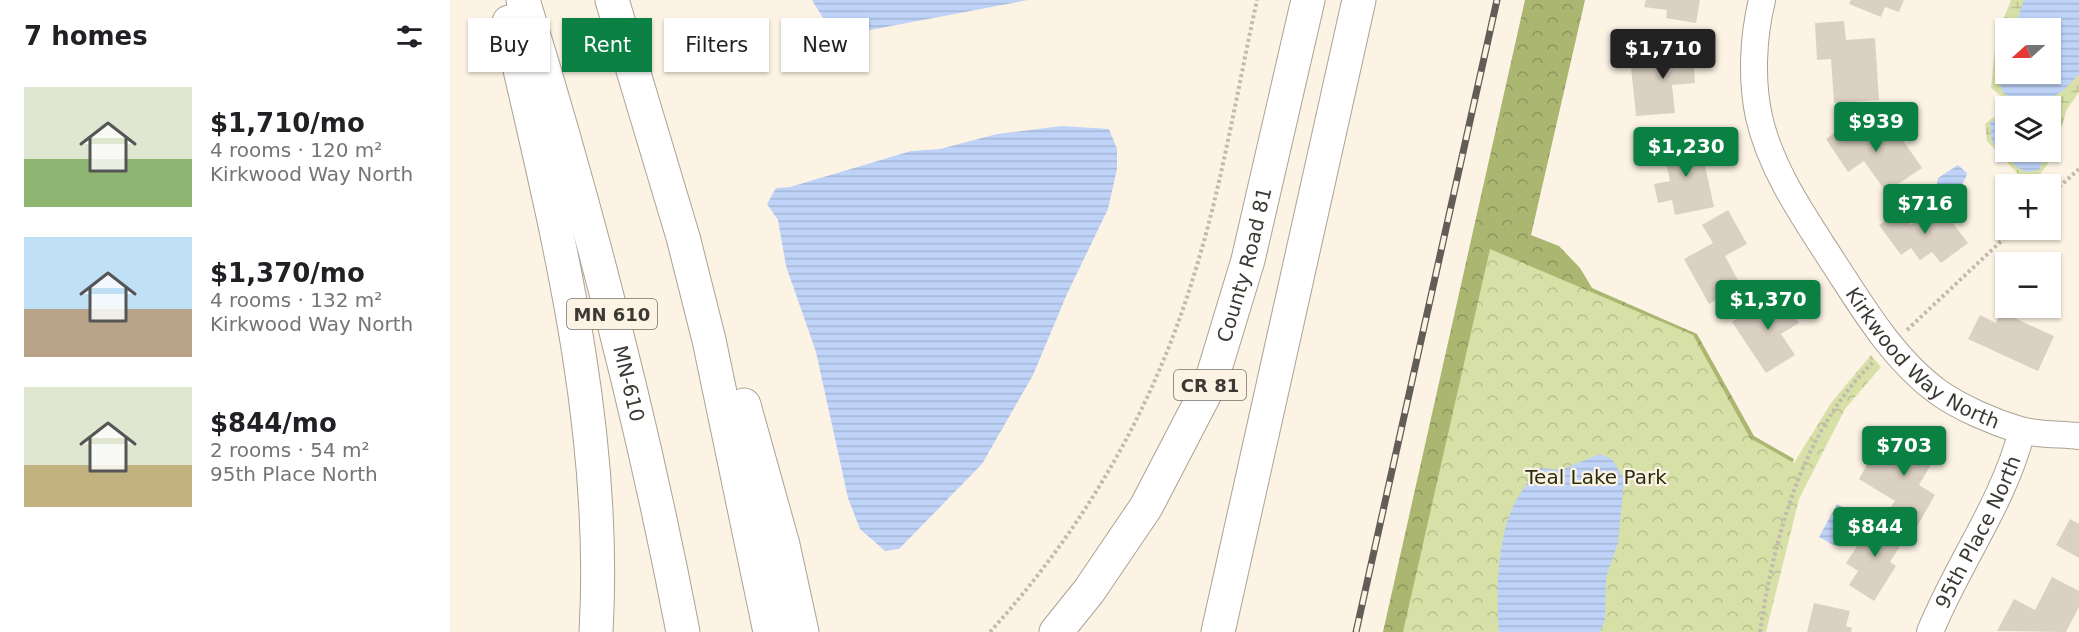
<!DOCTYPE html>
<html lang="en">
<head>
<meta charset="utf-8">
<style>
  body { margin:0; font-family:"DejaVu Sans",sans-serif; background:#f2f2f2; color:#202124; height:100vh; display:flex; flex-direction:column; font-size:22px; white-space:nowrap }
  * { box-sizing:border-box; margin:0 }
  p { font-size:20px; color:#757577 }
  .icon { flex:none; width:33px; height:33px; fill:none; stroke:currentColor; stroke-width:2; stroke-linecap:round; stroke-linejoin:round }
  .map { position:relative; flex:1; overflow:hidden }
  .details { display:flex; flex-direction:column; background:#fff; width:450px }
  .details>* { flex:none }
  .guide { position:absolute; left:18px; top:18px; width:570px; height:54px; display:flex; gap:12px }
  .needle { width:39px; rotate:249deg }
  .fabs { position:absolute; left:1545px; top:18px; display:grid; gap:12px }
  .fabs a { display:grid; place-items:center; width:66px; height:66px; border-radius:0px; background:#fff; box-shadow:0 2px 4px #0004; font-size:30px }
  .price { position:absolute; translate:-50% -51px; padding:0 14px; border-radius:6px; background:#0b8043; color:#fff; font-size:20px; line-height:39px; filter:drop-shadow(0 2px 3px #0008) }
  .price::after { content:''; position:absolute; left:50%; top:36px; width:18px; height:14px; margin-left:-9px; background:inherit; clip-path:polygon(0 0,100% 0,50% 100%) }
  .price.on { background:#222; color:#fff }
  ul { padding:0; list-style:none }
  li { display:flex; align-items:center; gap:18px; height:150px; padding:0 24px }
  li span { display:grid; place-items:center; flex:none; width:168px; height:120px; border-radius:0px; color:#555 }
  li>.icon { margin-inline-start:auto }
  span .icon { width:72px; height:72px; fill:#fffc; stroke-width:1 }
  li b { font-size:26px }
  h2 { display:flex; justify-content:space-between; align-items:center; height:72px; padding:0 24px; font-size:26px }
  .chip { padding:0 21px; border-radius:0px; background:#fff; box-shadow:0 2px 4px #0004; font-size:21px; line-height:54px }
  .chip.on { background:#0b8043; color:#fff }
  main { display:flex; flex:1; min-height:0 }
  .map>svg:first-child { display:block }
</style>
</head>
<body>
<main>
<section class="details">
<h2>7 homes<svg class="icon" aria-label="filters" viewBox="0 0 24 24"><path d="M4 7h16M4 17h16"/><circle cx="9" cy="7" r="2"/><circle cx="15" cy="17" r="2"/></svg></h2>
<ul>
<li><span style="background:linear-gradient(#dfe7d0 60%,#8fb573 0)"><svg class="icon" aria-label="home" viewBox="0 0 24 24"><path d="M3 11l9-7 9 7M6 9v11h12V9"/></svg></span><div><b>$1,710/mo</b><p>4 rooms · 120 m²</p><p>Kirkwood Way North</p></div></li>
<li><span style="background:linear-gradient(#bfe0f5 60%,#b9a48a 0)"><svg class="icon" aria-label="home" viewBox="0 0 24 24"><path d="M3 11l9-7 9 7M6 9v11h12V9"/></svg></span><div><b>$1,370/mo</b><p>4 rooms · 132 m²</p><p>Kirkwood Way North</p></div></li>
<li><span style="background:linear-gradient(#dfe7d0 65%,#c2b280 0)"><svg class="icon" aria-label="home" viewBox="0 0 24 24"><path d="M3 11l9-7 9 7M6 9v11h12V9"/></svg></span><div><b>$844/mo</b><p>2 rooms · 54 m²</p><p>95th Place North</p></div></li>
</ul>
</section>
<div class="map">
<svg width="1629" height="632" viewBox="0 0 1629 632">
  <defs>
    <pattern id="forest-crowns" width="20" height="18" patternUnits="userSpaceOnUse" patternTransform="scale(1.5)"><rect width="20" height="18" fill="#abb670"/><path d="M2 6a3 3 0 1 1 6 0M12 15a3 3 0 1 1 6 0" fill="none" stroke="#8c955d"/></pattern>
    <pattern id="wetland-marsh" width="20" height="14" patternUnits="userSpaceOnUse" patternTransform="scale(1.5)"><rect width="20" height="14" fill="#d6e0a7"/><path d="M1 5h8M5 5V1M11 12h8M15 12V8" fill="none" stroke="#b9c190"/></pattern>
    <pattern id="park-crowns" width="20" height="18" patternUnits="userSpaceOnUse" patternTransform="scale(1.5)"><rect width="20" height="18" fill="#d6e0a7"/><path d="M2 6a3 3 0 1 1 6 0M12 15a3 3 0 1 1 6 0" fill="none" stroke="#b9c190"/></pattern>
    <pattern id="water-rules" width="6" height="5" patternUnits="userSpaceOnUse" patternTransform="scale(1.5)"><rect width="6" height="5" fill="#bfd3f8"/><path d="M0 2.5h6" fill="none" stroke="#a5b6d5"/></pattern>
  </defs>
  <rect width="100%" height="100%" fill="#fcf3e5"/>
  <path fill="url(#forest-crowns)" d="M1075,0h60l-54,235 28,11 21,22 12,20 105,46 57,102 40,23 -8,19 -357,154h-46z"/>
  <path fill="url(#wetland-marsh)" fill-rule="evenodd" d="M1561,0h68v92l-12,17 -14,48 -16,21 -17,-2 -33,-35 -2,-17 7,-6 13,-4 1,38h44v-46h-36l-23,-18 5,-50zM1556,28h44v46h-44z"/>
  <path fill="url(#park-crowns)" d="M1040,249l203,86 57,103 44,25 37,-60 40,-48 10,12 -36,42 -46,90 -33,133h-363z"/>
  <path fill="url(#water-rules)" d="M362,0h216l-174,33 -23,-2z
    M1574,0h55v74l-15,16 -17,11 -2,5h-24l-1,-5 -17,-8 -6,-18 8,-23 1,22h44v-46h-36z
    M1555,117l1,35h41l-8,18 -13,2 -9,-5 -25,-25 -2,-20z
    M612,126l47,3 8,20v20l-9,40 -41,85 -34,81 -51,89 -83,85 -14,2 -25,-22 -12,-31 -32,-146 -30,-86 -8,-46 -11,-16 9,-16 14,-1 121,-36 29,-2 57,-15z
    M1508,165l9,8c-2,11 -14,23 -25,23l-6,-8 2,-10z
    M1150,454l12,5 12,20 -6,64 -12,34 -1,43 -5,12h-101c-3,-38 -2,-100 18,-133 6,-11 15,-21 22,-31l22,2z
    M1387,504l16,9 -18,33 -16,-9z"/>
  <path fill="#dbd1c3" d="M1196,0h54l-4,23 -30,-5 1,-8 -23,-3z
    M1401,0h53l-5,12 -14,-5 -4,10 -32,-13z
    M1394,21l2,19 29,-2 4,62 -45,3 -3,-44 -14,1 -2,-37z
    M1242,42l3,41 -23,2 3,28 -39,3 -5,-49 35,-3 -2,-20z
    M1437,117l35,51 -36,24 -22,-31 -16,11 -22,-33 23,-17 10,14z
    M1248,133l16,74 -39,8 -3,-15 -14,3 -4,-19 16,-3 -5,-24 10,-2 -4,-16z
    M1488,204l30,39 -27,20 -9,-11 -12,8 -9,-12 -10,7 -22,-30 20,-15 12,15z
    M1278,210l19,34 -22,12 16,30 -32,18 -25,-45 29,-16 -11,-18z
    M1328,291l21,32 -18,11 14,21 -29,18 -34,-51z
    M1551,312l53,24 -16,35 -70,-32 12,-24 16,8z
    M1455,428l35,21 -21,36 16,10 -19,33 -28,-17 7,-10 -36,-22 13,-23 12,7z
    M1427,516l30,19 -17,27 6,4 -22,35 -25,-16 9,-14 -12,-8z
    M1620,519l9,5v34l-23,-13z
    M1602,577l27,14v16l-13,25 -69,-1 17,-32 21,11z
    M1364,603l36,8 -4,15 6,2 -1,4h-44z"/>
  <g fill="none" stroke-linecap="round" stroke-linejoin="round">
    <g stroke="#aba295" stroke-width="28">
      <g id="minor">
        <path id="s1" d="M1312,0c-9,37 -11,80 -3,117 12,53 45,100 74,145 30,46 60,97 105,130 23,16 55,30 82,38 18,5 41,4 59,6"/>
        <path id="s2" d="M1480,632c28,-69 73,-128 92,-201"/>
      </g>
    </g>
    <g stroke="#aba295" stroke-width="35">
      <g id="highway">
        <path id="s3" d="M73,0c64,208 119,418 160,632"/>
        <path d="M162,0l71,237 26,103 61,292"/>
        <path d="M59,22c46,201 99,403 87,610"/>
        <path d="M294,405l39,140 19,87"/>
        <path id="s4" d="M606,632l33,-41 57,-84 65,-125 37,-122 60,-260"/>
        <path d="M768,632l141,-632"/>
      </g>
    </g>
    <path stroke="#c2baaf" stroke-width="4" stroke-dasharray="3 3" stroke-linecap="butt" d="M1600,195l29,-26
      M1457,330l106,-100
      M540,632c94,-104 163,-222 204,-357 28,-89 43,-184 63,-275
      M1310,632c14,-95 42,-200 113,-270"/>
    <use href="#minor" stroke="#fff" stroke-width="26"/>
    <use href="#highway" stroke="#fff" stroke-width="33"/>
    <g stroke="#625d57" stroke-width="7">
      <path id="rail" d="M906,632l141,-632"/>
    </g>
    <use href="#rail" stroke="#fcf3e5" stroke-width="4.5" stroke-dasharray="14" stroke-linecap="butt"/>
  </g>
  <g text-anchor="middle" dominant-baseline="central" stroke-width="4.5" stroke-linejoin="round" paint-order="stroke">
    <g fill="#fcf3e5" stroke="#767068" stroke-width="1.5">
      <rect x="117" y="299" width="90" height="30" rx="4.5"/>
      <rect x="724" y="370" width="72" height="30" rx="4.5"/>
    </g>
    <g font-size="18" font-weight="bold" fill="#3c3833">
      <text x="162" y="314">MN 610</text>
      <text x="760" y="385">CR 81</text>
    </g>
    <g font-size="20" fill="#3c3833" stroke="#fcf3e5">
      <text stroke="none"><textPath href="#s4" startOffset="417">County Road 81</textPath></text>
      <text stroke="none"><textPath href="#s1" startOffset="416">Kirkwood Way North</textPath></text>
      <text stroke="none"><textPath href="#s3" startOffset="398">MN-610</textPath></text>
      <text stroke="none"><textPath href="#s2" startOffset="111">95th Place North</textPath></text>
    </g>
    <g font-size="20" fill="#292e0e" stroke="#fcf3e5">
      <text x="1146" y="477">Teal Lake Park</text>
    </g>
  </g>
</svg>
<div class="fabs">
<a><svg class="needle" viewBox="-14 -14 28 28"><path d="M0-13l5 13h-10z" fill="#e53935"/><path d="M0 13l5-13h-10z" fill="#757577"/></svg></a>
<a><svg class="icon" aria-label="layers" viewBox="0 0 24 24"><path d="M12 4l9 5-9 5-9-5zM3 14l9 5 9-5"/></svg></a>
<a>+</a>
<a>−</a>
</div>
<b class="price on" style="left:1213px;top:80px">$1,710</b>
<b class="price" style="left:1426px;top:153px">$939</b>
<b class="price" style="left:1236px;top:178px">$1,230</b>
<b class="price" style="left:1475px;top:235px">$716</b>
<b class="price" style="left:1318px;top:331px">$1,370</b>
<b class="price" style="left:1454px;top:477px">$703</b>
<b class="price" style="left:1425px;top:558px">$844</b>
<div class="guide">
<a class="chip">Buy</a>
<a class="chip on">Rent</a>
<a class="chip">Filters</a>
<a class="chip">New</a>
</div>
</div>
</main>
</body>
</html>
